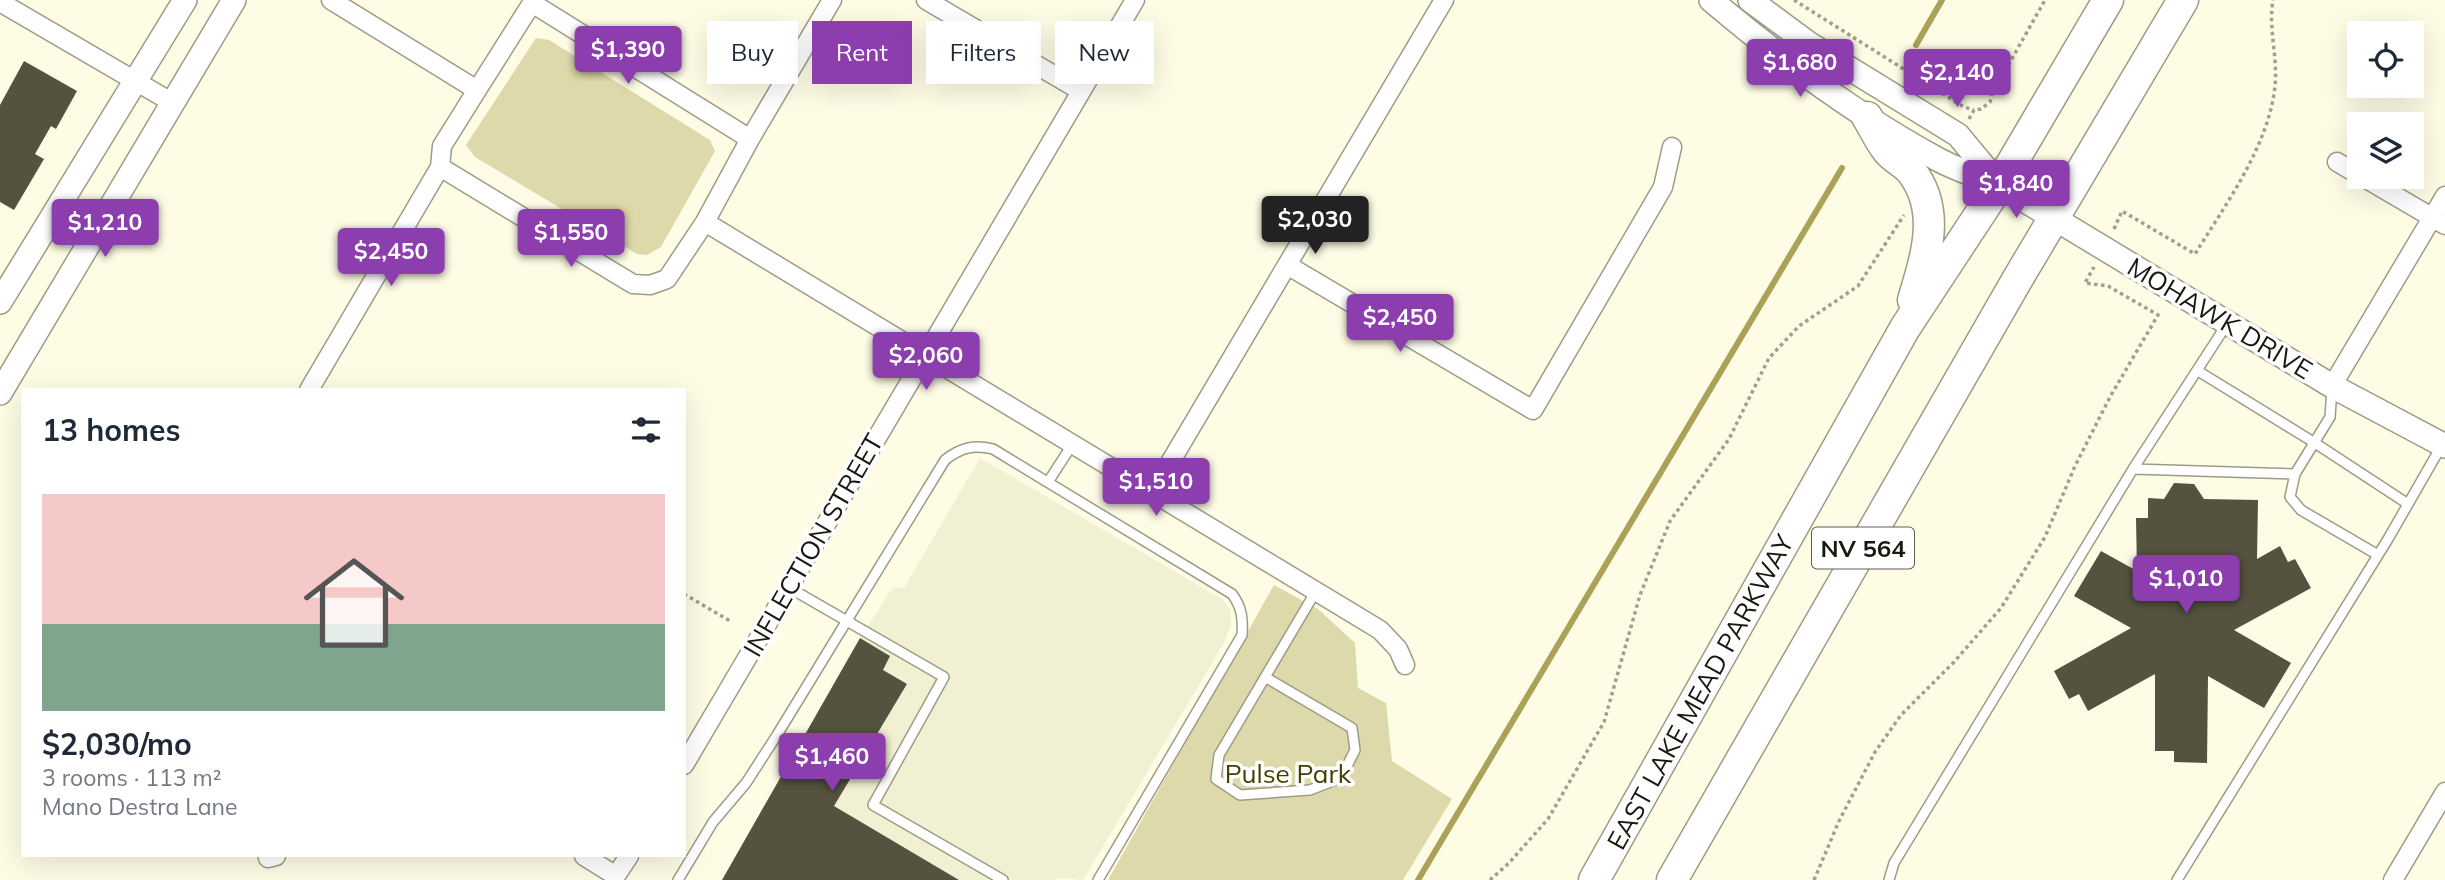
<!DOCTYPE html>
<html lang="en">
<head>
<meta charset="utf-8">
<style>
  body { margin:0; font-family:Mulish,sans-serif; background:#f6f6f7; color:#1f2937; height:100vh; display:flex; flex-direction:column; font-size:26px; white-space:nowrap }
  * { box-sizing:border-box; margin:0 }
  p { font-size:23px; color:#747a83 }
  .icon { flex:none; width:38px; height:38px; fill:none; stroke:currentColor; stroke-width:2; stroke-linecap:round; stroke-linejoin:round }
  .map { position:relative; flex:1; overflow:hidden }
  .side { position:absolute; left:21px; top:388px; width:665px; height:469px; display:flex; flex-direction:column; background:#fff; border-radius:0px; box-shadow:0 7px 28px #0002 }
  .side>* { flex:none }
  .hud { position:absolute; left:707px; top:21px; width:665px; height:63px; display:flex; gap:14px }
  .controls { position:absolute; left:2347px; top:21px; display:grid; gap:14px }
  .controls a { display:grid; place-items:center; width:77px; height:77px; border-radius:0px; background:#fff; box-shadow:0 7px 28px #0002; font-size:35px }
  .price { position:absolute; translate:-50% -60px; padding:0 16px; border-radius:7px; background:#8c3eaf; color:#fff; font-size:23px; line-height:46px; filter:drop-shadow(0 2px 4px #0008) }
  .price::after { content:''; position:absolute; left:50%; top:42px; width:21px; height:16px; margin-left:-10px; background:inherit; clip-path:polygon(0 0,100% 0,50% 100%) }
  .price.selected { background:#222; color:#fff }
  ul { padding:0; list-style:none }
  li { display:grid; align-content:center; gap:14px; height:371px; padding:0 21px }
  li+li { border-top:2px solid #e0e1e3 }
  li span { display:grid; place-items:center; height:217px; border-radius:0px; color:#555 }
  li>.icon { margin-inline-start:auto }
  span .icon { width:126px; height:126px; fill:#fffc; stroke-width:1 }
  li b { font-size:30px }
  h2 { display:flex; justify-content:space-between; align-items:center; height:84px; padding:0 21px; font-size:30px }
  .pill { padding:0 24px; border-radius:0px; background:#fff; box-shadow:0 7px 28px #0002; font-size:24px; line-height:63px }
  .pill.selected { background:#8c3eaf; color:#fff }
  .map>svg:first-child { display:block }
</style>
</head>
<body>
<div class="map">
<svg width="2445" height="880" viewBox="0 0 2445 880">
  <rect width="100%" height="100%" fill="#fefce5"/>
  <path fill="#f2f0d2" d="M980,458l242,141 9,12v14l-7,18 -141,237 -25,-2 -1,2h-98l-125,-74 73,-121 -24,-15 7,-14 -30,-18 33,-51 11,1z"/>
  <path fill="#ddd9aa" d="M536,38l13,2 161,100 5,11 -54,96 -14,8 -10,-1 -162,-97 -9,-12z
    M1274,585l44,24 37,34 3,45 28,15 6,58 60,38 -49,81h-295z"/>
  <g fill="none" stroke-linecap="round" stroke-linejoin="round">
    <path stroke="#aaa258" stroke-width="6" d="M1916,45l26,-45
      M1418,880l424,-712"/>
  </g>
  <path fill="#555340" d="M24,61l53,30 -21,38 -5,-3 -16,28 9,5 -30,51 -14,-8v-97z
    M2174,483l20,1 10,15 54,1 -1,59 23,-13 8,16 7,-3 16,29 -77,42 57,33 -27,45 -56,-32 -1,87 -33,-1v-11h-19v-77l-67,37 -9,-17 -10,5 -15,-28 77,-43 -57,-32 27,-45 36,20 -1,-53h12v-20l16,1z
    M860,638l30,18 -7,14 24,14 -73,122 125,74h-237z"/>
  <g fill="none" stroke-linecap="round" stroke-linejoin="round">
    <g stroke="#9d9c86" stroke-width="12">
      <path id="service" d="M2198,371l117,72 93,61
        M2332,388l-2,29 -35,57 -5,23 11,13 77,45
        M2133,469l94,-145
        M1048,482l24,-37
        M788,587l156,90 -71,128 130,75
        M1265,677l87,51 3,22 -14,28 -31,12 -70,5 -24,-16 3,-24 97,-164
        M678,880l35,-58 33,-39 31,-48 168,-275c15,-12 29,-16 48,-11l239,145c10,13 11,25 10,41l-144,245
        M1889,880l5,-17 239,-394 162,5
        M2177,880l211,-341 54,-94"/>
    </g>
    <g stroke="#9d9c86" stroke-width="21">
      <path id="minor" d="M331,0l146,90 -35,56 -2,21 193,117 17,1 17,-6 38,-57 675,408 18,19 7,16
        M926,0l155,91
        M0,2l173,101
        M477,90l55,-87 218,136 -45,83
        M750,139l82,-139
        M2337,162l22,13
        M2363,177l82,48
        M1287,265l246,145 130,-223 9,-40
        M2332,386l113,-190
        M309,390l131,-223
        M1152,493l292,-493
        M684,765l451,-765
        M584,856l32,20
        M268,858l8,-2
        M613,880l16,-24
        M2393,880l52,-88"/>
    </g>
    <g stroke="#9d9c86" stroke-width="26">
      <path id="tertiary" d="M1711,0c72,61 145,115 228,160 19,10 41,17 60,25l333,201 113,60
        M1750,0l58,43 150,92 39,47
        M0,302l185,-302
        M0,393l234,-393"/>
    </g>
    <g stroke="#9d9c86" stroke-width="33">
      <path id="primary" d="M1867,117c7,11 12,23 20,33 6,8 17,13 24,21 31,39 15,86 2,129
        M1594,880l311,-552 94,-143 109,-185
        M1672,880l345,-600 166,-280"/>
    </g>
    <path stroke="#a19f8e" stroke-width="3.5" stroke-dasharray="3.5 3.5" stroke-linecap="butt" d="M1794,0l170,107 10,3
      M1969,119l5,-9 7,-1 9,-7 2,-8 53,-94
      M2114,229l8,-18 73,43c31,-50 74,-109 80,-168 3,-29 -7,-58 -2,-86
      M684,594l46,27
      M1490,880l19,-17 39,-44 56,-97 36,-127 30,-74 59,-82 40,-81 30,-32 59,-40 46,-71
      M1814,880l25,-59 36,-69 26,-37 53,-53 47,-54 44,-71 30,-71 35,-69 48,-82 -50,-29 -23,-3 9,-16"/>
    <use href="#service" stroke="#fff" stroke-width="9"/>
    <use href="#minor" stroke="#fff" stroke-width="18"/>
    <use href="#tertiary" stroke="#fff" stroke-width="23"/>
    <use href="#primary" stroke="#fff" stroke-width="30"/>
  </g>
  <g text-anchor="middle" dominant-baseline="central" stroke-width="7" stroke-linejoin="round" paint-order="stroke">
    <rect fill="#fff" stroke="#5e5d58" stroke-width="2" x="1812" y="527.5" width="102" height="41" rx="5"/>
    <g font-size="24" font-weight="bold" fill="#191810">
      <text x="1863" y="548">NV 564</text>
    </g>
    <g font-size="26" fill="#191810" stroke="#fff">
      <text transform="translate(2220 318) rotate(31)">MOHAWK DRIVE</text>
      <text transform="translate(813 545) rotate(-60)">INFLECTION STREET</text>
      <text transform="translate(1700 692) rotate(-61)">EAST LAKE MEAD PARKWAY</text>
    </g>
    <g font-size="26" fill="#443e00" stroke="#fff">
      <text x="1288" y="773">Pulse Park</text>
    </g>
  </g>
</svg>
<div class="controls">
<a><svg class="icon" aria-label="locate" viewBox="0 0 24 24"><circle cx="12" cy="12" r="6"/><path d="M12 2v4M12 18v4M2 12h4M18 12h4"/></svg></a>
<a><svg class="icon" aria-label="layers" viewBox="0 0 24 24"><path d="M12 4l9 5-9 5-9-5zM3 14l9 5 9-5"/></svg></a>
</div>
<b class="price" style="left:628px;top:86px">$1,390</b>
<b class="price" style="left:1800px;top:99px">$1,680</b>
<b class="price" style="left:1957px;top:109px">$2,140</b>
<b class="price" style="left:2016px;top:220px">$1,840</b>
<b class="price selected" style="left:1315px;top:256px">$2,030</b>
<b class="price" style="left:105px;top:259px">$1,210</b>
<b class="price" style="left:571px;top:269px">$1,550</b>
<b class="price" style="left:391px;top:288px">$2,450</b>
<b class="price" style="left:1400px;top:354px">$2,450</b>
<b class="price" style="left:926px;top:392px">$2,060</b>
<b class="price" style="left:1156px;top:518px">$1,510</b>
<b class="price" style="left:2186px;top:615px">$1,010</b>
<b class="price" style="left:832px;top:793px">$1,460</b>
<div class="hud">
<a class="pill">Buy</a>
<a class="pill selected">Rent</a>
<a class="pill">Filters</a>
<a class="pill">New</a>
</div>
<section class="side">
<h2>13 homes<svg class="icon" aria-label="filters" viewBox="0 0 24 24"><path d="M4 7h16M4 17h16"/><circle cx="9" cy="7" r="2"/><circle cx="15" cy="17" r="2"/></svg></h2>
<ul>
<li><span style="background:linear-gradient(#f6c9c9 60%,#7fa58c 0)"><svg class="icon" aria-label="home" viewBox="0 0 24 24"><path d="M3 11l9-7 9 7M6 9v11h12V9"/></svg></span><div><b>$2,030/mo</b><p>3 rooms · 113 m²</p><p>Mano Destra Lane</p></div></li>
</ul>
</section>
</div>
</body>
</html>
